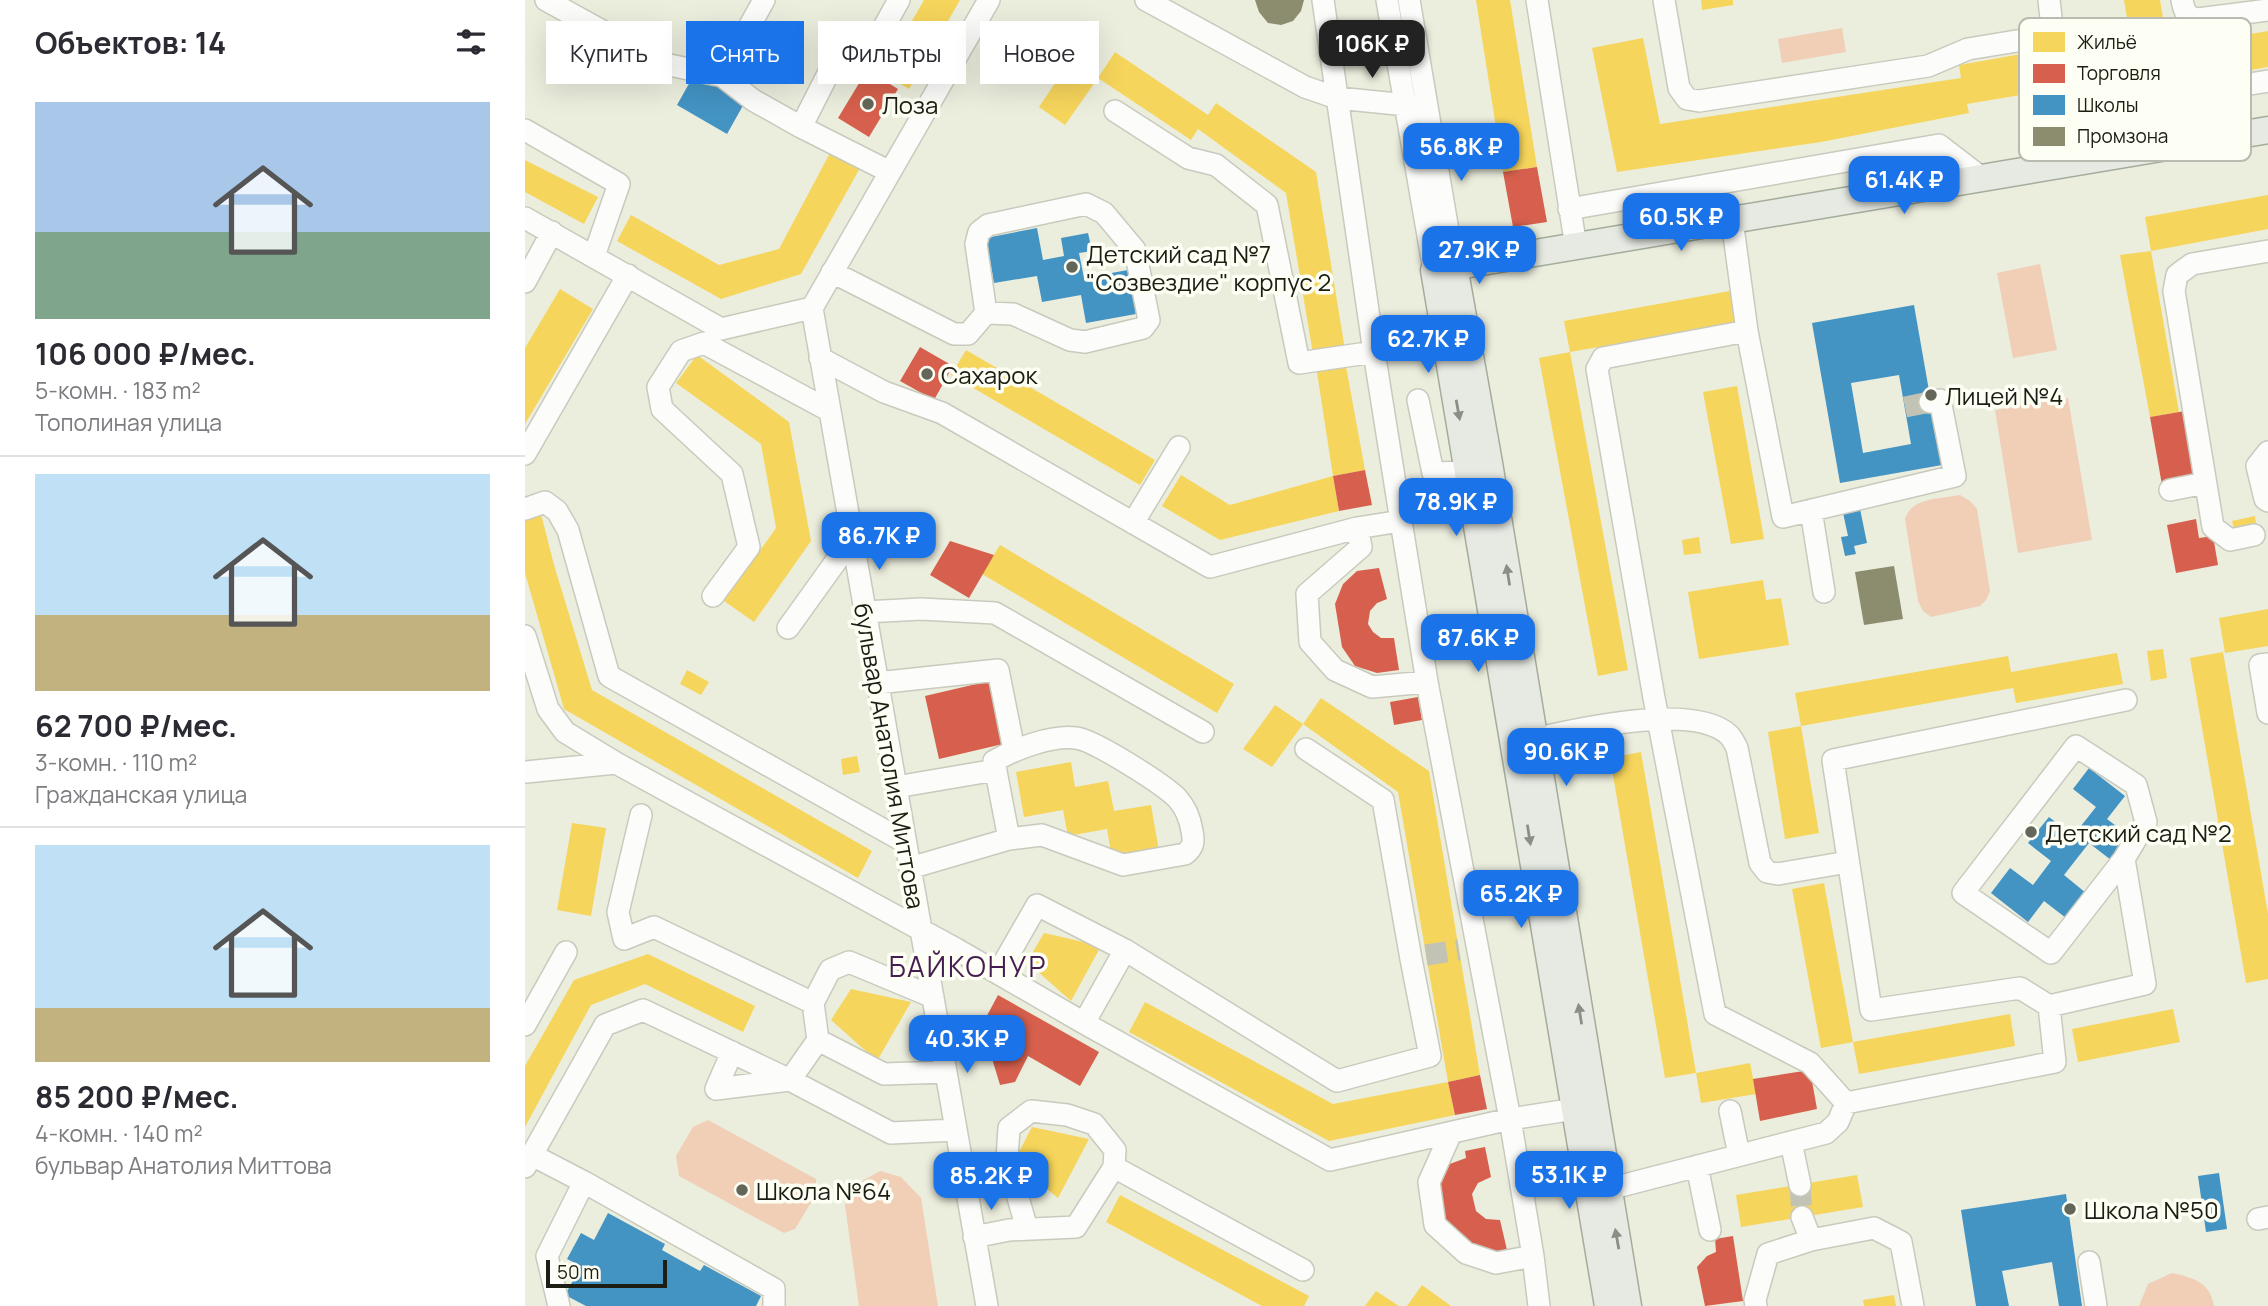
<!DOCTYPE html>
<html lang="ru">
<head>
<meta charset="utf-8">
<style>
  body { margin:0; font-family:Manrope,sans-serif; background:#f7f7f7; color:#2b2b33; height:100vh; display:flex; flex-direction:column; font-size:26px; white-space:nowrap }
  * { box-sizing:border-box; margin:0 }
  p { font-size:23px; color:#7c7c81 }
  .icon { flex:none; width:38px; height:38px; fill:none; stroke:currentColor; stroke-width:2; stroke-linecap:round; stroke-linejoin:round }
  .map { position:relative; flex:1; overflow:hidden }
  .panel { display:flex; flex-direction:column; background:#fff; width:525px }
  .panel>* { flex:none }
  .top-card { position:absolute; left:21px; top:21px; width:665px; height:63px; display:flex; gap:14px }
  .scale { position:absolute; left:21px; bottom:18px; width:121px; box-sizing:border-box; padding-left:7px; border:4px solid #1c1d13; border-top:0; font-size:19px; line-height:24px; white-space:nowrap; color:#1c1d13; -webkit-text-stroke:5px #fefff4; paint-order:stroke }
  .price { position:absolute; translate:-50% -60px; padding:0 16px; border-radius:14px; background:#1a73e8; color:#fff; font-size:23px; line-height:46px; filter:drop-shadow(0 2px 4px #0008) }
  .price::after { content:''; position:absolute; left:50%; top:42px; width:21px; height:16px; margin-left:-10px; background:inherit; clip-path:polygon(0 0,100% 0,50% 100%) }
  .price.selected { background:#222; color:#fff }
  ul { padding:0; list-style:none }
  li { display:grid; align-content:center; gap:14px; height:371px; padding:0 35px }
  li+li { border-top:2px solid #e1e1e2 }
  li span { display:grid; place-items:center; height:217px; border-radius:0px; color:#555 }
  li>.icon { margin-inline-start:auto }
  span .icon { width:126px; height:126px; fill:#fffc; stroke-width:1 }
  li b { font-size:30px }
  h2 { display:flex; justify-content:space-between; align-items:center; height:84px; padding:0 35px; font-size:30px }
  .pill { padding:0 24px; border-radius:0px; background:#fff; box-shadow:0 7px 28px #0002; font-size:24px; line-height:63px }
  .pill.selected { background:#1a73e8; color:#fff }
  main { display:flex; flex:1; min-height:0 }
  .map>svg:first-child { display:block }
</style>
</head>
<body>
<main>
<section class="panel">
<h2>Объектов: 14<svg class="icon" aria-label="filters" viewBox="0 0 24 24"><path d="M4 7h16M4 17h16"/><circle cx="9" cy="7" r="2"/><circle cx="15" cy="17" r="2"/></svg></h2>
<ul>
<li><span style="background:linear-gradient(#a9c7e8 60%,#7fa58c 0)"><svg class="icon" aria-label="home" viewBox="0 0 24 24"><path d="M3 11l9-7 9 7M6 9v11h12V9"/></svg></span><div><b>106 000 ₽/мес.</b><p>5-комн. · 183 m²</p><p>Тополиная улица</p></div></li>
<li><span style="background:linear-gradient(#bfe0f5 65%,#c2b280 0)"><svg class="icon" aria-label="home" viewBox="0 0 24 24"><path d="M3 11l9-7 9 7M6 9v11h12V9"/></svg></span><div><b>62 700 ₽/мес.</b><p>3-комн. · 110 m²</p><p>Гражданская улица</p></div></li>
<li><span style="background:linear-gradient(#bfe0f5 75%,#c2b280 0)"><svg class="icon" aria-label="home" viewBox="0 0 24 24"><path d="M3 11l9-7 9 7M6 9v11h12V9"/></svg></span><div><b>85 200 ₽/мес.</b><p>4-комн. · 140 m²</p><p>бульвар Анатолия Миттова</p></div></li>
</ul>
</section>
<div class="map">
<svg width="1743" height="1306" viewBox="0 0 1743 1306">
  <rect width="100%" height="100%" fill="#ebeddd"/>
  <path fill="#f0cfb6" d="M1317,28l4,24 -64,11 -4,-24z
    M1515,264l17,86 -44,8 -16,-85z
    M1543,398l24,142 -74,13 -23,-143z
    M1435,495l10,6 7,8 13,82 -4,9 -6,6 -49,11 -8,-6 -5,-10 -13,-82c7,-22 35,-20 55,-24z
    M183,1120l108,59v15l-21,35 -11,4 -105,-57 -3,-20 17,-29z
    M355,1171l21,6 20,21 17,108h-79l-14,-101 8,-19z
    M1647,1273c22,5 38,9 42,33h-75l9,-22z"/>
  <path fill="#f6d55c" d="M399,0h36l-51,89 -27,-16z
    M951,0h34l27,167 -34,5z
    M1176,0h32v5l-31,5z
    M1599,0h36l8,48 100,-17v36l-129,23z
    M1118,38l17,86 301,-46 -2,-13 85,-15 7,40 -84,14 2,9 -148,29 -204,30 -25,-124z
    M590,52l93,63 8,-12 100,69 29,178 -32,4 -27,-161 -88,-64 -7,11 -93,-62z
    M546,59l27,19 -33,47 -26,-18z
    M306,151l29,17 -59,106 -80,25 -104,-58 14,-26 88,50 60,-16z
    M0,160l73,37 -14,27 -59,-32z
    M1743,195v34l-117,22 28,161 -29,5 -30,-162 31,-4 -6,-34z
    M35,289l33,20 -68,115v-76z
    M1205,291l6,32 -166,29 -6,-31z
    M441,350l189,110 -15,25 -189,-110z
    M1045,352l58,318 -30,6 -59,-318z
    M172,355l92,67 22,119 -57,81 -30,-21 52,-73 -15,-84 -85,-61z
    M820,361l20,109 -32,6 -17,-110z
    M1212,386l27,153 -33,5 -28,-152z
    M656,475l49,30 103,-29 6,35 -119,29 -58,-34z
    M15,510l14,55 38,125 280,161 -14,27 -294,-169 -39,-136v-59z
    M1730,516l2,14 -22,4 -3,-13z
    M1174,537l2,16 -17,2 -2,-15z
    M475,545l234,139 -17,29 -235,-139z
    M1238,580l3,20 15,-2 8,47 -90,14 -11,-67z
    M1743,609v37l-43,7 -6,-35z
    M1638,649l4,29 -16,3 -4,-30z
    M1698,652l45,262v65l-22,4 -56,-325z
    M1592,653l6,31 -107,19 -3,-15 -212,38 18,107 -34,6 -17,-107 33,-6 -6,-33 213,-37 3,16z
    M162,670l22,12 -8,13 -21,-11z
    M796,698l108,73 51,304 -32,7 7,33 -126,26 -200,-109 16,-30 188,102 115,-22 -50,-290 -95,-68z
    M750,705l28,19 -31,43 -29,-18z
    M1116,752l55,321 54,-10 6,31 -55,9 -5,-30 -31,5 -55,-320z
    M332,756l3,16 -17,3 -2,-16z
    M546,762l4,25 33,-6 6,30 37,-6 8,46 -47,8 -5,-30 -39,7 -5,-26 -39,7 -8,-45z
    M47,823l34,5 -15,88 -34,-6z
    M1299,883l29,159 -32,6 -29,-159z
    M519,933l57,13 -30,55 -44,-39z
    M123,954l107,52 -12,26 -98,-48 -54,21 -66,122v-61l49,-86z
    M326,989l60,13 -34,59 -46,-41z
    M1648,1009l7,33 -102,20 -6,-33z
    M1485,1014l5,32 -156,28 -6,-32z
    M507,1127l57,12 -31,59 -44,-36z
    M1332,1175l6,32 -122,20 -5,-32z
    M595,1195l189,101 -5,10h-42l-156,-84z
    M897,1285l29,21h-44z
    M851,1291l23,15h-34z
    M1369,1295l2,11h-32l-1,-6z"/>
  <path fill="#d6604d" d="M342,70l31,19 -29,48 -31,-19z
    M1012,167l10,55 -34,5 -10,-55z
    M395,347l33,19 -19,34 -34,-19z
    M1660,411l11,68 -34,6 -12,-68z
    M840,470l7,35 -33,6 -6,-35z
    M1671,519l3,19 14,-2 5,29 -42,8 -9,-48z
    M425,541l44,14 -25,43 -39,-23z
    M854,568l8,31 -10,4 -7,8 -2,13 5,8 8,6h13l5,32 -22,3 -22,-7 -13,-19 -7,-43 8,-20 14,-13z
    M464,681l14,63 -64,15 -14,-63z
    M893,697l4,23 -28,5 -4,-23z
    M473,995l101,57 -19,34 -52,-30 -13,26 -15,3 -18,-60z
    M1285,1070l7,39 -57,12 -7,-42z
    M955,1075l7,34 -32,6 -7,-33z
    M960,1147l6,30 -13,6 -6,11 4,17 10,8 14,1 7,30 -23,4 -2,-8h-10l-27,-20 -6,-36 8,-25 19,-7 -1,-7z
    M1208,1236l10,65 -38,5 -8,-39 10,-11 9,-4 -1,-13z"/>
  <path fill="#4393c3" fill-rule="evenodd" d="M170,73l50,29 -18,32 -50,-29z
    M512,228l6,32 21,-4 -3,-18 27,-5 4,18 -13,2 5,25 44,-8 8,44 -50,9 -5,-28 -39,7 -5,-26 -43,7 -8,-45z
    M1389,305l28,160 -102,18 -28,-160zM1374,375l12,69 -48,9 -12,-70z
    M1334,504l8,39 -13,3 2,8 -11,2 -4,-19 7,-1 -6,-28z
    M1564,768l36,28 -18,23 22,17 -18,24 -22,-17 -25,32 22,18 -20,25 -22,-17 -16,21 -37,-29 19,-25 23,17 18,-24 -23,-18 21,-26 24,19 23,-29 -23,-18z
    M1694,1173l8,56 -21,3 -8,-56z
    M1541,1194l16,112h-23l-7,-44 -50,9 7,35h-33l-15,-96z
    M83,1213l57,31 -3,6 16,9 22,12 4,-6 57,31 -5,10h-170l-21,-11 16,-29 -14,-7 14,-26 13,7z"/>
  <path fill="#8c8c6e" d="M730,0h49l-3,11 -8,10 -12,4 -13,-2 -9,-11z
    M1369,566l9,53 -39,6 -9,-53z"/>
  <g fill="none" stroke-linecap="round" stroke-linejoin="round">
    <path stroke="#c2c3b5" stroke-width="21" stroke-dasharray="21 10" stroke-linecap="butt" d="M1380,407l25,-5
      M901,955l33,-5
      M1275,1185l2,32"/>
    <g stroke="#c9cabe" stroke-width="24">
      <path id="minor" d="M21,0l114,63 62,13 31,24 48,27
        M621,0l159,87 32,11 90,9
        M862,0l47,270
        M884,0l45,266
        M1012,0l39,247
        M1139,0l15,88 8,11 12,2 229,-35 40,-17 85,-14 10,50 -13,45 9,36
        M1524,0l4,35
        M1657,0c2,11 4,17 16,19l70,-9
        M1586,41l24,112
        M197,76l42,-76
        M1700,88l43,-7
        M590,111l73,47 28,7 51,40 32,158 75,-11
        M0,130l94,54 -25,72
        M365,172l-89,-45 28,-55 15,-16 22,-9 14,-13 19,-34
        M1044,209l370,-64 43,33
        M0,218l196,111 91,-21
        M1207,220l15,111 36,186 172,-41 -15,-76 -10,2
        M307,272l122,62h14l18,-21 -10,-69 3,-12 9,-7 98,-21 18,9 31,37 14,70 -6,8 -58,14 -15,-2 -57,-26 -27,-1
        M0,282l27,-50
        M1222,331l-144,27 -6,11 57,329 61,316 95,49 36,40
        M295,358l64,34 58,21 268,154 147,-39 44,-7 -27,-169 -51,-352
        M893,400l15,73 36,-1
        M1743,452l-11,14 8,33 3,2
        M0,454l103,-179
        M1645,490l35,-7
        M0,509l20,-7 12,9 11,19 41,146 296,166
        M1286,510l13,82
        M608,523l46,-76
        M832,528l4,19 -54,47 3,48 25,28 37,17 55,-5 -26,-161
        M1729,535l-24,5 -17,-13 -39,-236 3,-16 15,-11 76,-13
        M188,596l36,-49 -17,-73 -70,-65 -4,-22 23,-36 23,-8 126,68
        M340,612l56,-3 74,4 208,119
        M263,628l64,-89
        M0,636l23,73 17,23 51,31
        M1743,664l-8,1 8,48
        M902,682l83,437 23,137 -37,7 -30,-10 -31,-28 -6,-43 22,-49
        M352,683l121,-13 16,80
        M1009,739c43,-10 160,-37 195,-4 3,3 6,9 8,13l23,115 7,9 11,2 70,-12
        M1,772l90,-9 340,186 128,74 246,137 180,-41 65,-10
        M371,787l100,-17
        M116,815l-23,97 6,27 30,-12 159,76
        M385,868l99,-29 33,-4 81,30 62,-11c9,-7 9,-13 7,-23 -2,-13 -6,-23 -15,-33 -14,-14 -83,-58 -101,-60 -25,-3 -61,11 -82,23l15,78
        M600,950l212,131 93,-25 -19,-97 -28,-159 -77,-51
        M473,973l39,-68 88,45 -41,73
        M1524,1006l-29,-18 -149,22 -38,-250 293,-60
        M0,1025l41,-73
        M293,1040l66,34 62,-2
        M207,1052l-16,37 74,-9 28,-40 -5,-37 17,-33 19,-8 84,35
        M1205,1111l9,44
        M1266,1142l9,43
        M7,1155l52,27 190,107v17
        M1172,1166l13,64
        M0,1167l80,-142 38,-15 147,70 101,53 65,-3
        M1084,1189l217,-56 12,-11 8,-19 209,-41 -6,-56 96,-22 -21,-125 22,-37 -10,-37 -60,-39 -113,147 88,60 73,-94
        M1277,1217l9,23
        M1733,1219l10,-2
        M502,1229l-20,-70 2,-31 22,-17 36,4 27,9 21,26 -1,17
        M449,1237l35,-7 67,-3 38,-60 189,103
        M1008,1256l6,50
        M1564,1262l7,44
        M34,1306l-12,-50 37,-74
        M462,1306l-175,-998 177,-308
        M1231,1306l-1,-6 13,-46 43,-14 63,-12 27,14 12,64"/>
    </g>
    <g stroke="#a4ac9b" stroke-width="29">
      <path id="major" d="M929,266l35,197 139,843
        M1083,1306l-174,-1036 834,-140"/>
    </g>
    <use href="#minor" stroke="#fcfcfa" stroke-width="21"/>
    <use href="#major" stroke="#e6eae3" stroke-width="26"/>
  </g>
  <defs><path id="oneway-solid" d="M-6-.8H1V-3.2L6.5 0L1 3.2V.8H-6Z" transform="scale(1.75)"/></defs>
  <g fill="#8b8e85">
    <use href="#oneway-solid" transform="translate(933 410) rotate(80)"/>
    <use href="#oneway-solid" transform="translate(983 575) rotate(-99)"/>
    <use href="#oneway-solid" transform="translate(1004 835) rotate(81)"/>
    <use href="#oneway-solid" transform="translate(1055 1014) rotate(-99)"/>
    <use href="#oneway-solid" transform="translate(1092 1239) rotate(-100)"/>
  </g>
  <g fill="#64665a" stroke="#fefff4" stroke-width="2.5">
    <circle cx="343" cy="104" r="7"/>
    <circle cx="547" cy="267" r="7"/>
    <circle cx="402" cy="374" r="7"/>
    <circle cx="1406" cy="395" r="7"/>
    <circle cx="1506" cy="832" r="7"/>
    <circle cx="217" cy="1190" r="7"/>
    <circle cx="1545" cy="1209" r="7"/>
  </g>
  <g text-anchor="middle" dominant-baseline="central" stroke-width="7" stroke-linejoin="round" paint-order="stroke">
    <g font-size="24" fill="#1c1d13" stroke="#fefff4" text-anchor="start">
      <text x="357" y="104">Лоза</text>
      <text x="561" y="253">Детский сад №7<tspan x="561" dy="28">"Созвездие" корпус 2</tspan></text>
      <text x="416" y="374">Сахарок</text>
      <text x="1420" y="395">Лицей №4</text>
      <text x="1520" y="832">Детский сад №2</text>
      <text x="231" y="1190">Школа №64</text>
      <text x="1559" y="1209">Школа №50</text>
    </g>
    <g font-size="24" fill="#1c1d13" stroke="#fefff4">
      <text transform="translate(365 756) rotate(80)">бульвар Анатолия Миттова</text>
    </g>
    <g font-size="28" letter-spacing="2" fill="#461d52" stroke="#fefff4">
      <text x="443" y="966">БАЙКОНУР</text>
    </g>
  </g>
  <rect x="1494" y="18" width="232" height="143" rx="10" fill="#fefff4" stroke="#babbb0" stroke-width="2"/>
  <rect x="1508" y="32" width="32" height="20" fill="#f6d55c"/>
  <rect x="1508" y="64" width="32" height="19" fill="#d6604d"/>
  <rect x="1508" y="95" width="32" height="20" fill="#4393c3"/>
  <rect x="1508" y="127" width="32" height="19" fill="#8c8c6e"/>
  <g font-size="19" fill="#1c1d13">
    <text x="1552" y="49">Жильё</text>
    <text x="1552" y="80">Торговля</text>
    <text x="1552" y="112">Школы</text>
    <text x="1552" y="143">Промзона</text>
  </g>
</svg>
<div class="scale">50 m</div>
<b class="price selected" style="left:847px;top:80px">106K ₽</b>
<b class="price" style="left:936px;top:183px">56.8K ₽</b>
<b class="price" style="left:1379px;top:216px">61.4K ₽</b>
<b class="price" style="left:1156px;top:253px">60.5K ₽</b>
<b class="price" style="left:954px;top:286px">27.9K ₽</b>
<b class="price" style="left:903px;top:375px">62.7K ₽</b>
<b class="price" style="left:931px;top:538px">78.9K ₽</b>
<b class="price" style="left:354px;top:572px">86.7K ₽</b>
<b class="price" style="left:953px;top:674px">87.6K ₽</b>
<b class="price" style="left:1041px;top:788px">90.6K ₽</b>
<b class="price" style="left:996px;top:930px">65.2K ₽</b>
<b class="price" style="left:442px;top:1075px">40.3K ₽</b>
<b class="price" style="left:1044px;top:1211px">53.1K ₽</b>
<b class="price" style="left:466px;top:1212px">85.2K ₽</b>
<div class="top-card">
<a class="pill">Купить</a>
<a class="pill selected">Снять</a>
<a class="pill">Фильтры</a>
<a class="pill">Новое</a>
</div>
</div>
</main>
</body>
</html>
